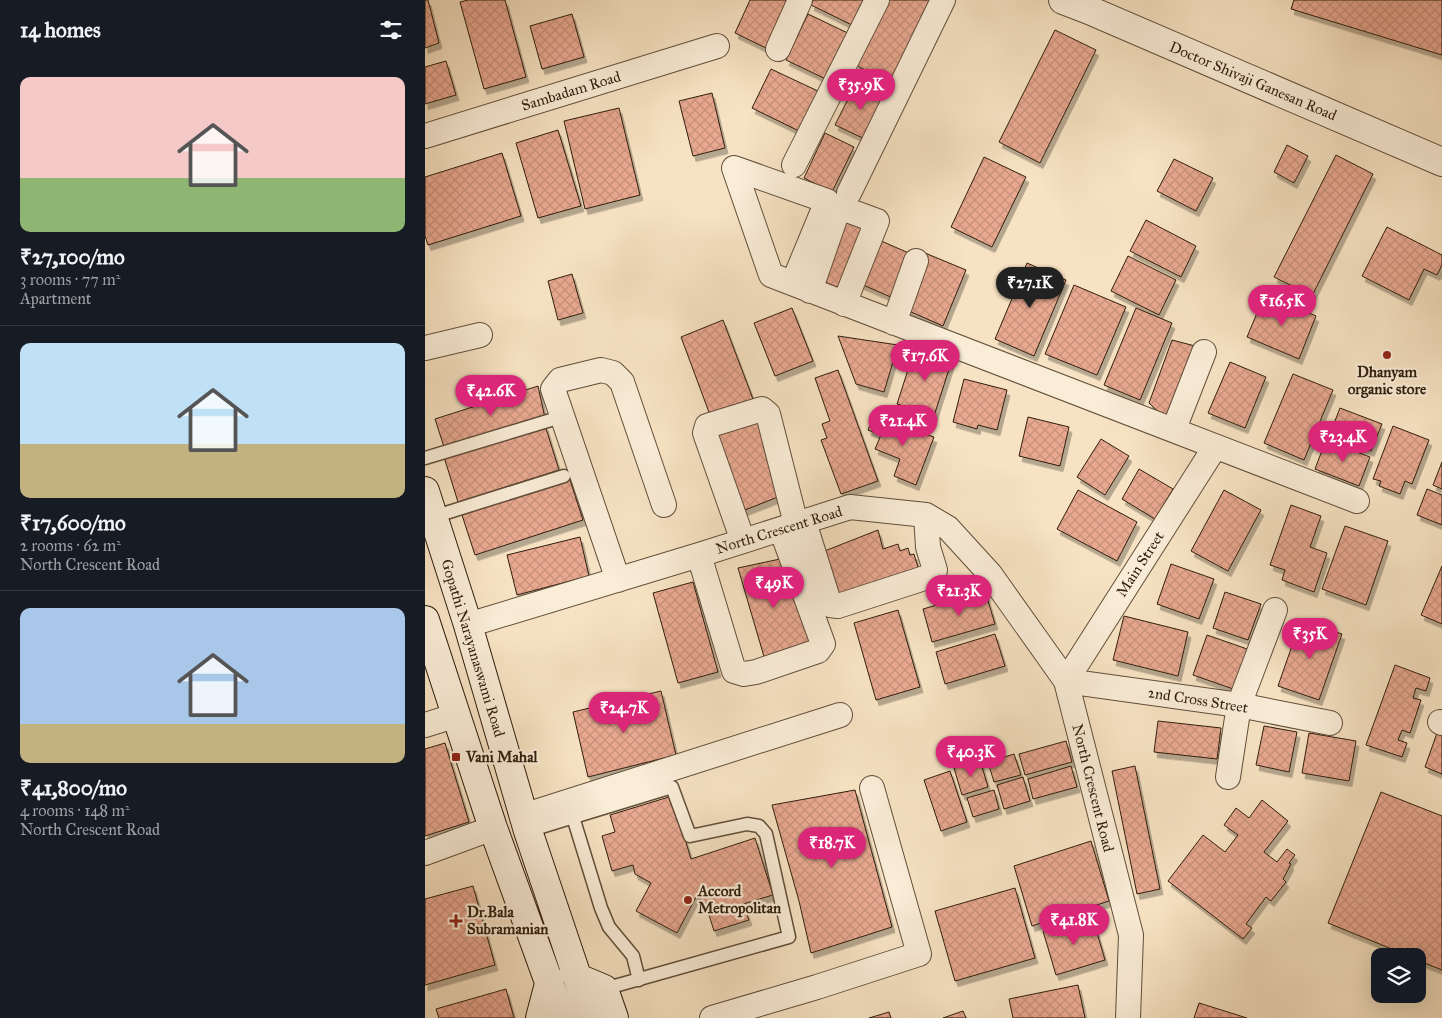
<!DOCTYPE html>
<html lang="en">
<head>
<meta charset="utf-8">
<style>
  body { margin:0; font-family:"IM FELL Great Primer",serif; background:#242831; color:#f1f3f6; height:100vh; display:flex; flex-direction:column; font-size:19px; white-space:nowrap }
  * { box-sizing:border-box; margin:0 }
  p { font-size:16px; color:#9ea1a6 }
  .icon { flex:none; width:28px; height:28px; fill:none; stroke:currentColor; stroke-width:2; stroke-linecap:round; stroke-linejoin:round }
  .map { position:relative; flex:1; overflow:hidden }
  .side { display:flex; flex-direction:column; background:#171b24; width:425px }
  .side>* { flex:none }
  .buttons { position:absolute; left:946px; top:948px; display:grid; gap:10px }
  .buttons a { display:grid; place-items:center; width:55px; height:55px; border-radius:10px; background:#171b24; box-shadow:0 5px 20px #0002; font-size:25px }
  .price { position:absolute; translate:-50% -42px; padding:0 11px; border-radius:18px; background:#db2777; color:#fff; font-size:16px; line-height:32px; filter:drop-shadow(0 1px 2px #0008) }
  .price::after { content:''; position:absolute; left:50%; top:30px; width:15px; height:11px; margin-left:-8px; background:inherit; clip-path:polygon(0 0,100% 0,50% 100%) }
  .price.active { background:#222; color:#fff }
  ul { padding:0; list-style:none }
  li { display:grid; align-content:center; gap:10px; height:265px; padding:0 20px }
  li+li { border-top:1px solid #363941 }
  li span { display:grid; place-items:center; height:155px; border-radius:10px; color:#555 }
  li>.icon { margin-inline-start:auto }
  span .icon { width:90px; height:90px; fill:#fffc; stroke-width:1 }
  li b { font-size:21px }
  h2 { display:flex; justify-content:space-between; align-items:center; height:60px; padding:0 20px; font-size:21px }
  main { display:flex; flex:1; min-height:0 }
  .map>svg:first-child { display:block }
</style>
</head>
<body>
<main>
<section class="side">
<h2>14 homes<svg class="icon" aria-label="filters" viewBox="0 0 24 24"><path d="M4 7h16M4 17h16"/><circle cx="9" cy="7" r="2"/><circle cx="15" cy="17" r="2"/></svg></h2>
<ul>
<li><span style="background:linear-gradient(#f6c9c9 65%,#8fb573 0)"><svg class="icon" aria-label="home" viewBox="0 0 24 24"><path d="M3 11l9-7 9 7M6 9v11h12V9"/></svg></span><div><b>₹27,100/mo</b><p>3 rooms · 77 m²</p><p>Apartment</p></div></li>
<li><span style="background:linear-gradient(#bfe0f5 65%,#c2b280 0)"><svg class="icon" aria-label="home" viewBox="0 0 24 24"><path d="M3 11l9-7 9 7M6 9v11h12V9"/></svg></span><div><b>₹17,600/mo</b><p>2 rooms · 62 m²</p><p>North Crescent Road</p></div></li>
<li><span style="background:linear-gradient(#a9c7e8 75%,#c2b280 0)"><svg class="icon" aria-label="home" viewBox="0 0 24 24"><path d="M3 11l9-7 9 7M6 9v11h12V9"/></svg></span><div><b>₹41,800/mo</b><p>4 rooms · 148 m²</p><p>North Crescent Road</p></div></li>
</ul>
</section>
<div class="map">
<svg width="1017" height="1018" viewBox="0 0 1017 1018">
  <defs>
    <pattern id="building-cross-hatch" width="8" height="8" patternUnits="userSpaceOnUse" patternTransform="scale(1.25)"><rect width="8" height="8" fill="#e9a991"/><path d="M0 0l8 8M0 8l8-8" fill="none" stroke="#c8917c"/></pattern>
    <filter id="shadow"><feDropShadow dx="3" dy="5.5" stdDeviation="0" flood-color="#0004"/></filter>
  </defs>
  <rect width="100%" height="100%" fill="#f7e3c3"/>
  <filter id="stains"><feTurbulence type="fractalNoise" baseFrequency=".004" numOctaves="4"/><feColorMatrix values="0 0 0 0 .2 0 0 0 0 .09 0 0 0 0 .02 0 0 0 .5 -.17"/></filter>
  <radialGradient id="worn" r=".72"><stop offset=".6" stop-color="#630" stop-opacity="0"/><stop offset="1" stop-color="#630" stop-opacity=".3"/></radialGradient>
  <path fill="url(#building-cross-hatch)" stroke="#2f1d0d" filter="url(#shadow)" d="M0,0h3l11,43 -14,5z
    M43,0h37l21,77 -42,12 -24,-87z
    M325,0h42l-24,49 -33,-16z
    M388,0h59l-14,28 -47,-23z
    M462,0h48l-40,85 -40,-20z
    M869,0h148v55l-151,-46z
    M147,14l12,43 -42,12 -12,-43z
    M383,14l48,23 -22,46 -48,-23z
    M630,30l41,20 -56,113 -41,-21z
    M21,61l10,34 -31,9v-37z
    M346,69l49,23 -19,40 -49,-24z
    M431,83l31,14 -20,43 -32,-15z
    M287,93l13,55 -32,8 -14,-55z
    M194,108l21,87 -55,14 -21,-88z
    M133,130l23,76 -43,12 -22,-75z
    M400,133l29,14 -22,45 -28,-14z
    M862,145l21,11 -14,27 -20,-11z
    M77,153l19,63 -93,29 -3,-9v-59z
    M911,155l37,19 -61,122 -38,-19z
    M559,157l42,20 -34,70 -41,-20z
    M749,159l39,19 -17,33 -39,-20z
    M416,214l26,12 -25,63 -23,-9z
    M721,220l50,26 -15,31 -51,-26z
    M962,227l55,28v10l-5,10 -13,-6 -15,31 -47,-24z
    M454,240l32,14 -18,44 -32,-14z
    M500,253l41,17 -23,56 -41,-18z
    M703,256l48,24 -17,35 -48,-24z
    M602,263l39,17 -32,76 -39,-17z
    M147,274l11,39 -25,7 -10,-39z
    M649,285l52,22 -29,68 -52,-21z
    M840,294l51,22 -17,43 -52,-22z
    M367,308l21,53 -38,15 -21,-53z
    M711,308l36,15 -32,77 -36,-15z
    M298,320l30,79 -43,16 -29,-78z
    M413,336l60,9 -14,47 -28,-8z
    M747,340l23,6 -28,74 -18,-17z
    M490,348l37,12 -18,56 -37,-12z
    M805,362l36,15 -21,51 -37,-15z
    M413,370l40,111 -37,13 -20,-54 6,-2 -5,-14 8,-3 -15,-43z
    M868,374l40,16 -29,70 -40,-17z
    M539,379l43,11 -10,40 -19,-5 -1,4 -24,-7z
    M113,386l7,32 -101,29 -9,-28z
    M915,408l42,16 -11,27 -42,-15z
    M331,413l32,80 -48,19 -32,-81z
    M449,415l60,22 -18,48 -22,-9 6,-17 -25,-10 6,-14 -13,-5z
    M603,417l41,10 -9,39 -41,-10z
    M120,425l14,45 -101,32 -14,-45z
    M968,426l36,14 -17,44 -7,-3 -5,13 -21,-8 2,-5 -8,-2z
    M676,439l28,17 -24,39 -28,-18z
    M901,440l44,17 -11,29 -44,-17z
    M1017,462v27l-9,-4z
    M714,469l34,20 -18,30 -33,-20z
    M145,480l13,40 -108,35 -13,-40z
    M1002,489l15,6v30l-25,-10z
    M653,490l59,32 -20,39 -60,-32z
    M799,490l37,20 -33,61 -37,-20z
    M866,505l30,11 -11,31 17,6 -13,39 -32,-12 3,-10 -15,-5z
    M920,526l43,15 -22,64 -44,-16z
    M453,530l5,19 15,-5 2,7 8,-3 2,7 4,-1 6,20 -83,23 -15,-45z
    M155,537l9,39 -72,19 -10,-40z
    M355,559l32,85 -47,16 -27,-92z
    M746,564l43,15 -15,40 -42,-15z
    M1017,566v58l-21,-9z
    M268,582l25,90 -40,11 -25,-90z
    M560,591l10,33 -63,18 -9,-33z
    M800,592l36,12 -13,36 -35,-12z
    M473,610l22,77 -44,13 -22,-77z
    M699,616l64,16 -10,44 -65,-16z
    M876,620l41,14 -23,66 -41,-14z
    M570,634l10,32 -60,18 -9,-32z
    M782,635l43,15 -14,40 -43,-15z
    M970,665l35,13 -4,13 -10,-3 -3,10 8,2 -11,33 -8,-3 -4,10 9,3 -5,14 -36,-12z
    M236,691l15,64 -88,22 -15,-65z
    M733,721l63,7 -4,31 -63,-7z
    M839,726l33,6 -8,40 -33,-7z
    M884,733l47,8 -7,40 -47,-8z
    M1012,733l5,2v39l-17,-7z
    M641,741l6,21 -47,13 -6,-21z
    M20,743l24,79 -44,14v-87z
    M589,754l7,21 -27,7 -6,-20z
    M555,760l8,27 -26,8 -8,-27z
    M646,766l6,21 -44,12 -5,-20z
    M710,766l25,123 -23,5 -25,-123z
    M525,771l17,51 -26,9 -17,-51z
    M598,777l7,24 -26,8 -7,-24z
    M430,790l37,137 -81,26 -12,-52 -27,-96z
    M569,790l5,19 -26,8 -6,-19z
    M956,792l61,24v154l-25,-10v-4h-8l-81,-33z
    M247,796l19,63 64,-21 18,57 -30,9 6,16 -35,11 -9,-29 -9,-5 -19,36 -41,-22 15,-28 -16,-9 -2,-9 -21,6 -10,-35 13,-4 -5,-17z
    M837,800l26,21 -24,31 13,10 10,-13 8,6 -6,8 2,1 -8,15 3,3 -15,19 -5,-4 -20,27 6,4 -9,11 -75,-58 35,-46 22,17 13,-17 -14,-10 12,-17 13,10z
    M666,841l18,60 -77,25 -18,-60z
    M48,886l22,79 -70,20v-86z
    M590,888l20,70 -80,23 -20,-70z
    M667,916l13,44 -49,15 -13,-44z
    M653,985l7,33h-72l-4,-19z
    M81,989l8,29h-75l-3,-9z
    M774,1003l48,15h-53z
    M538,1011l3,7h-23z
    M464,1012l2,6h-22z"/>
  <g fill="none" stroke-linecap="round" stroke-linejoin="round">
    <g stroke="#614e3a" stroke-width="15">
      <path id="service" d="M0,458l126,-38
        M8,517l131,-41
        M148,817l28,91 8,19 24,29 6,24
        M103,831l144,-44 18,49 57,-12 12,2 7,8 23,103 -185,52"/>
    </g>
    <g stroke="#614e3a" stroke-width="26">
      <path id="minor" d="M353,49l22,-49
        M0,136l292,-90
        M369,165l83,-165
        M424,193l94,-193
        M368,283l34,-82 -93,-33 37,107 586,226
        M385,291l29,-84 38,14 -33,83
        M469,323l22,-62
        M0,348l55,-13
        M749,429l30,-77
        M379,522l26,83 8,1 96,-31 1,-5 -7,-23 -2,-32
        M318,541l-38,-108 2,-7 55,-17 6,5 28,110
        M274,555l35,116 10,3 12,-2 62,-21 5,-7 -42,-115
        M193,580l-65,-191 7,-9 41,-10 12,3 9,9 42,123
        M43,625l231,-70 151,-48 76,8 22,13 42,46 76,107 65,254 -3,83
        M641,681l149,-234
        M641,681l173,24 91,18
        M1015,722l2,1
        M0,725l32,-10
        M803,777l11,-72 36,-95
        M98,816l317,-101
        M0,853l68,-25
        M287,1018l105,-31 102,-33 -47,-166"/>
    </g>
    <g stroke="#614e3a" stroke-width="30">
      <path id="tertiary" d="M638,0l26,10 353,152"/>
    </g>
    <g stroke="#2f1d0d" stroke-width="30">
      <path id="secondary" d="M0,491l43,134 60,206 63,187
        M0,620l68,208 69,190
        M153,978l26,11 10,29
        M115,1018l10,-38"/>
    </g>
    <use href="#service" stroke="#faedd8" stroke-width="12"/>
    <use href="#minor" stroke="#faedd8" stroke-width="24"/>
    <use href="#tertiary" stroke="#faedd8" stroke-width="28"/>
    <use href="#secondary" stroke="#faedd8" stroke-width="28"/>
  </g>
  <g fill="#8f2418" stroke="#faedd8" stroke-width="2">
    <circle cx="962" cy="355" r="5"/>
    <rect x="26" y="752" width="10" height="10" rx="2.5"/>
    <circle cx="263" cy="900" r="5"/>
    <path d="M28.5 913.5h5v5h5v5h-5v5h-5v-5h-5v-5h5z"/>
  </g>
  <g text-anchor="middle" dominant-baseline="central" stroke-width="4.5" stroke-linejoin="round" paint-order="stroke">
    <g font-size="15" fill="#2f1d0d" stroke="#faedd8">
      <text transform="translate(828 81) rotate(23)">Doctor Shivaji Ganesan Road</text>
      <text transform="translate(146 91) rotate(-17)">Sambadam Road</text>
      <text transform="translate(354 530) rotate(-17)">North Crescent Road</text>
      <text transform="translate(715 564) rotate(-57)">Main Street</text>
      <text transform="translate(48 648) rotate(73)">Gopathi Narayanaswami Road</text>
      <text transform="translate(773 700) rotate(9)">2nd Cross Street</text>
      <text transform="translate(668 788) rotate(76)">North Crescent Road</text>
    </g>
    <g font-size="15" font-weight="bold" fill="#2f1d0d" stroke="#faedd8" text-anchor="start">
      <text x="962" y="372" text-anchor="middle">Dhanyam<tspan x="962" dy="17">organic store</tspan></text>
      <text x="41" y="757">Vani Mahal</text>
      <text x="273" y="891">Accord<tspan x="273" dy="17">Metropolitan</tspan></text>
      <text x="42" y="912">Dr.Bala<tspan x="42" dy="17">Subramanian</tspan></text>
    </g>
  </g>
  <rect width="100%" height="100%" filter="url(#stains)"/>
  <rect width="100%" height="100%" fill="url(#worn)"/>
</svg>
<div class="buttons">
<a><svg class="icon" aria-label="layers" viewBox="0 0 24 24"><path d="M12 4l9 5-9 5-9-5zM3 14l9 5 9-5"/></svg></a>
</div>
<b class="price" style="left:436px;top:111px">₹35.9K</b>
<b class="price active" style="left:605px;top:309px">₹27.1K</b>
<b class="price" style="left:857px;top:327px">₹16.5K</b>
<b class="price" style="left:500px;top:382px">₹17.6K</b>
<b class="price" style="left:66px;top:417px">₹42.6K</b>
<b class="price" style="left:478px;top:447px">₹21.4K</b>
<b class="price" style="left:918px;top:463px">₹23.4K</b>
<b class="price" style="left:349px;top:609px">₹49K</b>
<b class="price" style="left:534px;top:617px">₹21.3K</b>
<b class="price" style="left:885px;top:660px">₹35K</b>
<b class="price" style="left:199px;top:734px">₹24.7K</b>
<b class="price" style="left:546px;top:778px">₹40.3K</b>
<b class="price" style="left:407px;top:869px">₹18.7K</b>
<b class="price" style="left:649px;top:946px">₹41.8K</b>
</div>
</main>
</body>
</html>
